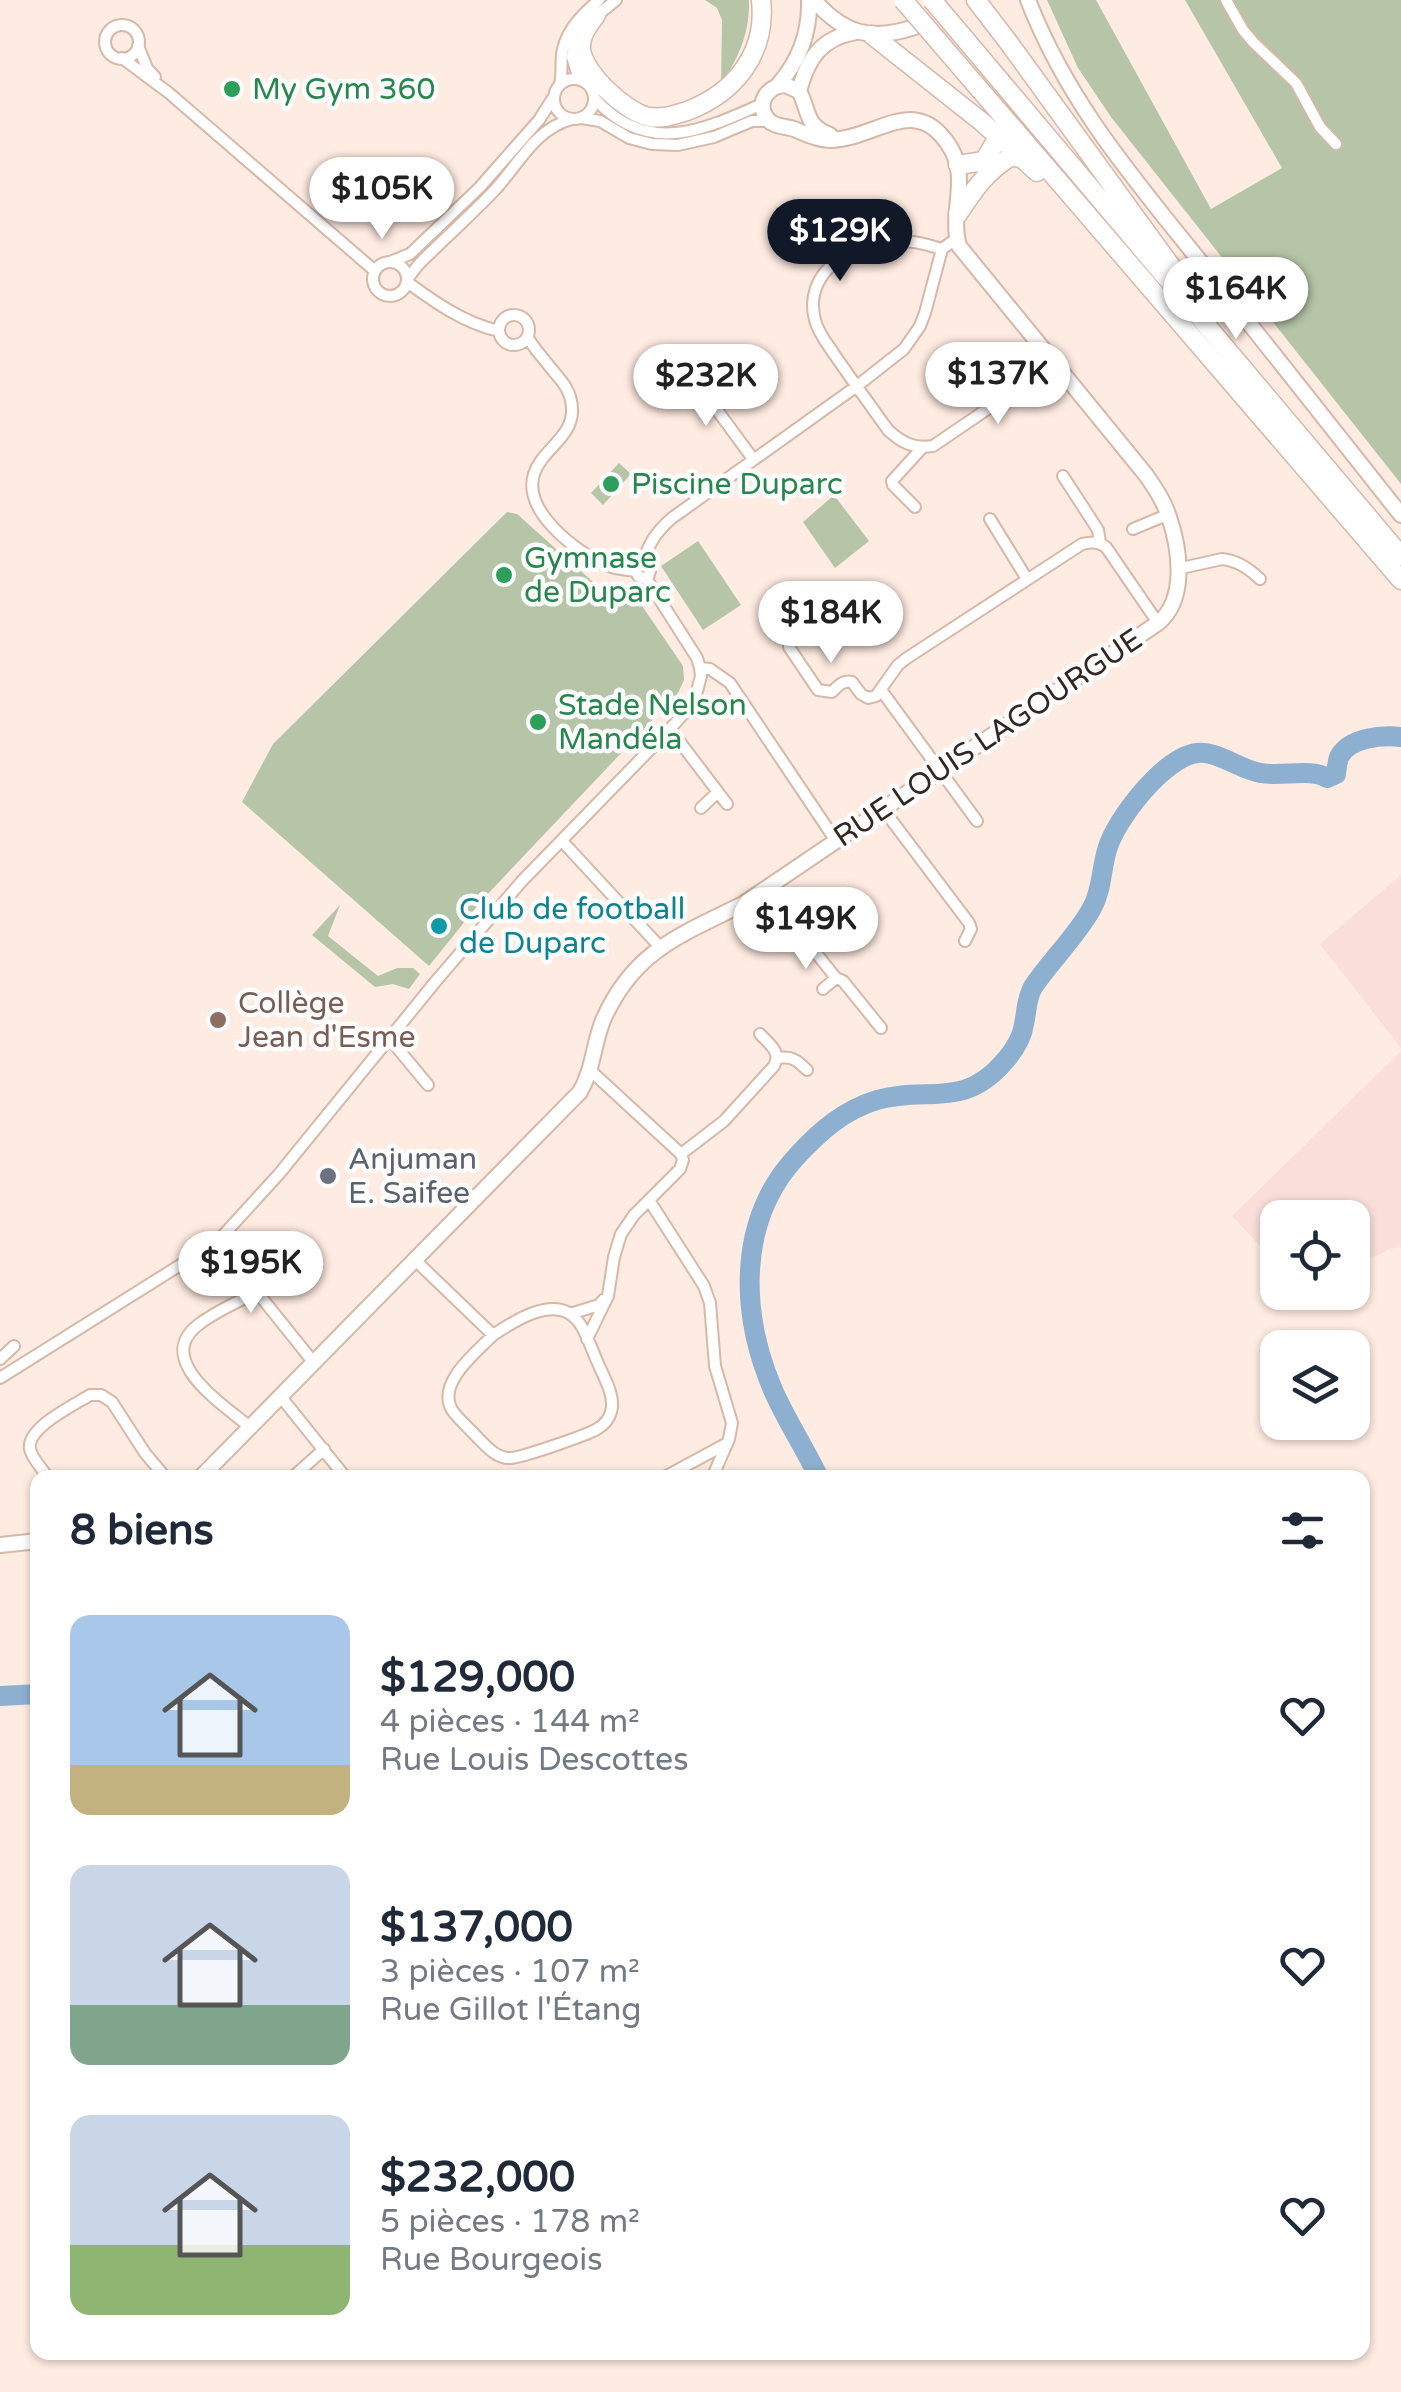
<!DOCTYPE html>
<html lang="fr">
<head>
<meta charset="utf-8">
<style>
  body { margin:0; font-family:"Varela Round",sans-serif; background:#f2f2f3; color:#1f2937; height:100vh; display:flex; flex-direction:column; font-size:38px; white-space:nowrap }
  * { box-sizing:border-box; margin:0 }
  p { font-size:32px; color:#747a83 }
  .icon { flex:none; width:55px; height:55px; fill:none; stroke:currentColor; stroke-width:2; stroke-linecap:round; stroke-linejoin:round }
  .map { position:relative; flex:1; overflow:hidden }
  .sheet { position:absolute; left:30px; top:1470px; width:1340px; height:890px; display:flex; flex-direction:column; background:#fff; border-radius:20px; box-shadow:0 2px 8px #0004 }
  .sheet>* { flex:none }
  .tools { position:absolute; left:1260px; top:1200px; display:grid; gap:20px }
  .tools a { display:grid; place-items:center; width:110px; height:110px; border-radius:20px; background:#fff; box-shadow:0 2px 8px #0004; font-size:50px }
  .price { position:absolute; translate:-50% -85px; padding:0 22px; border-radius:35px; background:#fff; color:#222; font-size:32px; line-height:65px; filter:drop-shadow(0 2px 5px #0008) }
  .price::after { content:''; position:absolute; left:50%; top:60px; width:30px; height:22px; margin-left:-15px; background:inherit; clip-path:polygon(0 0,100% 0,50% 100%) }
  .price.current { background:#111827; color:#fff }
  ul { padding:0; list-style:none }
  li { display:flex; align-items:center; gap:30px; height:250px; padding:0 40px }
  li span { display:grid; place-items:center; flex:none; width:280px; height:200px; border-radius:20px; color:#555 }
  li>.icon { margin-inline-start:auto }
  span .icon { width:120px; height:120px; fill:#fffc; stroke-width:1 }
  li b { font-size:42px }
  h2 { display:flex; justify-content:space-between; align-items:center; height:120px; padding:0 40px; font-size:42px }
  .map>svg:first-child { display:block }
</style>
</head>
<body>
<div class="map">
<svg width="1401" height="2392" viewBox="0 0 1401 2392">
  <rect width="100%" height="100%" fill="#feebe1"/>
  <path fill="#f9deda" d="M1401,875v173l-81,-104z
    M1401,1051v196l-12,2 -36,19 -1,-50h-74l-1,46 -45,-48z"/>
  <path fill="#b6c5a7" d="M705,0h44c1,32 -10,58 -28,84l1,-64 -5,-12z
    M1047,0h49l115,209 71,-41 -97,-168h216v484l-290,-367 -33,-49z
    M619,463l12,11 -28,31 -12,-12z
    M834,495l35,46 -34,27 -32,-46z
    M507,512l10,2 85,76 5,-5 20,15 9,-3 47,69 1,14 -6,13 -195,206 -54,67 -187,-164 31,-58z
    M698,541l43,64 -38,25 -42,-64z
    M340,905l-12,31 50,40 19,-8h16l7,6 -11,15 -16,-5 -18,3 -63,-52z"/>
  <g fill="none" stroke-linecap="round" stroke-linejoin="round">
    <path stroke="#8eb0d0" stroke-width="20" d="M819,1478c-14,-30 -33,-58 -46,-88 -33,-77 -36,-170 24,-234 23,-25 47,-46 80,-56 50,-14 86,9 126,-37 10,-11 19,-24 21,-39 3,-13 2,-25 9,-37 18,-27 43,-50 59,-79 10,-18 9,-38 15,-58 8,-30 57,-93 90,-97 20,-3 43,17 64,20 20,4 51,-5 66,5l9,-4c0,-1 2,-15 3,-17 11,-20 43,-22 62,-20
      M0,1696l38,-2"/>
    <path stroke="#d5c4ba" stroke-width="14" stroke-dasharray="14 7" stroke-linecap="butt" d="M916,26l18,-12 11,-14"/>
    <g stroke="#d6b8a9" stroke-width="14">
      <path id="street" d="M1226,0l17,30 11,13 42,40 24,44 16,17
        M595,17l21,-17
        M105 42a17 17 0 1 1 34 0a17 17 0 1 1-34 0Z
        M575,41l-3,16 7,22
        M138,46l9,22 8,9
        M122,58l47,35 206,178
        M554 99a20 20 0 1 1 40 0a20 20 0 1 1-40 0Z
        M560,84c3,-12 0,-24 3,-35 5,-21 21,-36 36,-49
        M595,99c52,57 107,32 167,5
        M581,118l19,3 29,17 23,6 26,1 36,-8 38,-16h17
        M942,249c-17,-5 -35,-10 -54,-8 -40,4 -85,33 -73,79 3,13 12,23 19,34 18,26 36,51 54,76 14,13 26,19 45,16l122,-83
        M373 279a17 17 0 1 1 34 0a17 17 0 1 1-34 0Z
        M390,262l20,-8 70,-67 59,-67 14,-22
        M408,278l11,-14c24,-24 50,-47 74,-72 25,-26 41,-63 79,-73
        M407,282c29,21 57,41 92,49
        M499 330a15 15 0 1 1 30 0a15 15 0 1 1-30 0Z
        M527,337c6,9 12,17 19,25 12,16 25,25 26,46 2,29 -30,41 -38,66 -12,37 42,78 72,91 9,4 20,5 30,6l2,5 5,2 5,-1 2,-6 -2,-5 -5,-2 -5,2 -2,5
        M681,377l28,22 44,60
        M1063,476l35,54 2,13
        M915,507l-22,-22 -1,-4 30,-33
        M990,519l37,60
        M1133,529l36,-15
        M643,564c5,-20 13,-32 29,-46l185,-132 47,-37 16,-23 5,-13 17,-64 15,-11
        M1177,569l45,-10c16,2 26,9 38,20
        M789,647l29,43 14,2c6,-6 10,-12 20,-10l9,12 7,4 8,-2 22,-31 9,-7 175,-114c9,-2 15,-3 24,3l52,76
        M700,668l10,1 20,14 106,158
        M881,690l96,131
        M670,729l57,75
        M701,808l17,-16
        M883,809l86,114 2,6 -6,12
        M562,841l98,106
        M765,889l71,89 7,3 38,47
        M823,989l13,-11
        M389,1038l39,47
        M778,1058c14,-2 19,2 29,12
        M681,1154l43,-33 50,-55c8,-14 -5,-22 -14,-32
        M649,1200l55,86 6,17 5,63 17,57 -3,16 -17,39
        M217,1242l97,121
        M415,1260l78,75c-16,17 -57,48 -41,75 7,10 18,19 26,28 8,8 19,21 32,20 11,0 77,-23 87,-29 7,-4 12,-10 14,-17 5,-16 -8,-36 -14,-51 -6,-13 -11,-31 -20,-41 -22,-26 -63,1 -84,15
        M570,1314l29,-9 4,-5
        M587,1339l21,-43 6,-39 7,-23 13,-19 46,-46 3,-9 -2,-6 -90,-83
        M0,1359l14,-13
        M0,1378l217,-136 62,-68 157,-193 86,-100 148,-152 22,-25 4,-9 5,-19 -1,-8 -3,-10 -51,-80
        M281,1397l65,81
        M251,1428c-28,-24 -102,-70 -49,-106 17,-12 37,-21 55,-30
        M48,1478c-5,-9 -16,-19 -18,-29 -4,-21 44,-44 60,-54h11l11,7 33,51 21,25
        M292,1478l32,-29
        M663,1478l61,-33"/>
    </g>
    <g stroke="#d6b8a9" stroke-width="18">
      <path id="secondary" d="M814,0c30,35 58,41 101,27
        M1028,0c40,103 106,179 175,265 66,83 132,166 198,250
        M778,85c21,-24 32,-53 31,-85
        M830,135c-26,-10 -20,-24 -31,-44 9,-33 22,-53 57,-59
        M200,1478l380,-386c14,-24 13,-49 24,-74 31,-68 77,-83 139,-114l415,-281c29,-23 22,-74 11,-106 -5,-16 -14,-29 -23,-42l-187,-229c-10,-33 11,-67 -9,-99 -34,-55 -72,-9 -119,-7 -13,0 -25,-6 -37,-11 -10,-3 -22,-2 -28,-12 -10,-16 3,-31 19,-32l14,6
        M0,1545l38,-4"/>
    </g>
    <g stroke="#d6b8a9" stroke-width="21">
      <path id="highway" d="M976,0l33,43 164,226
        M596,15c-8,11 -16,20 -15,34 2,24 46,64 68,68 14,2 25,-2 38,-6 48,-18 80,-58 74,-111
        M954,26l447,530
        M872,35l110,87 55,50
        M939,42l462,538
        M958,165l26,-4 15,-25
        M958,214c15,-23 29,-44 54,-58l12,3"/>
    </g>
    <use href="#street" stroke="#fff" stroke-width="10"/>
    <use href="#secondary" stroke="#fff" stroke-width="14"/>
    <use href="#highway" stroke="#fff" stroke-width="18"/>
    <g stroke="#d6b8a9" stroke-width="21" stroke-linecap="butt">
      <path id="highway-bridge" d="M903,0l36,42
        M932,0l22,26"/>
    </g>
    <use href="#highway-bridge" stroke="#fff" stroke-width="18"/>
  </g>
  <g fill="#2e9e5b" stroke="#fcfcfc" stroke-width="4">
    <circle cx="232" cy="89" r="10"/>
    <circle cx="611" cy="484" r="10"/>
    <circle cx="504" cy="575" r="10"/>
    <circle cx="538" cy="722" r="10"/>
  </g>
  <circle fill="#0f9aa8" stroke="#fcfcfc" stroke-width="4" cx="439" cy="926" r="10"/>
  <circle fill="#8d6e63" stroke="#fcfcfc" stroke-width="4" cx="218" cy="1020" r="10"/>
  <circle fill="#6b7280" stroke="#fcfcfc" stroke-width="4" cx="328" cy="1176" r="10"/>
  <g text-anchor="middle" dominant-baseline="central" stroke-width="9" stroke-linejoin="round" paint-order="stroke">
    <g font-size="30" fill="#27864d" stroke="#fcfcfc" text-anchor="start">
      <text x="252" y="89">My Gym 360</text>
      <text x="631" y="484">Piscine Duparc</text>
      <text x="524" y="558">Gymnase<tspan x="524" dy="34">de Duparc</tspan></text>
      <text x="558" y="705">Stade Nelson<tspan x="558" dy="34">Mandéla</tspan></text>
    </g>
    <g font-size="30" fill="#322620" stroke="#fcfcfc">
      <text transform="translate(988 738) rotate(-34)">RUE LOUIS LAGOURGUE</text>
    </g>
    <g font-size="30" fill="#0d838f" stroke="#fcfcfc" text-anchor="start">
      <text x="459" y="909">Club de football<tspan x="459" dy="34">de Duparc</tspan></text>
    </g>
    <g font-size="30" fill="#785e54" stroke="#fcfcfc" text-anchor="start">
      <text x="238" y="1003">Collège<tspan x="238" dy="34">Jean d'Esme</tspan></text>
    </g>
    <g font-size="30" fill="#5b616d" stroke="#fcfcfc" text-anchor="start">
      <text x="348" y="1159">Anjuman<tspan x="348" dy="34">E. Saifee</tspan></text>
    </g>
  </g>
</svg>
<div class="tools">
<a><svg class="icon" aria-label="locate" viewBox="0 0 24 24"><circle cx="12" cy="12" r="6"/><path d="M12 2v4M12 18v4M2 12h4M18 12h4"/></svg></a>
<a><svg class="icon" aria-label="layers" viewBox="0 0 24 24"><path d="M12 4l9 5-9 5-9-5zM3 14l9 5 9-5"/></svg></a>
</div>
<b class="price" style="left:382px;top:242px">$105K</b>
<b class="price current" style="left:840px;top:284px">$129K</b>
<b class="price" style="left:1236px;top:342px">$164K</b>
<b class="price" style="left:998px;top:427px">$137K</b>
<b class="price" style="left:706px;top:429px">$232K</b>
<b class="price" style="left:831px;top:666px">$184K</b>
<b class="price" style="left:806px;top:972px">$149K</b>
<b class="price" style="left:251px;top:1316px">$195K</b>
<section class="sheet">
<h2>8 biens<svg class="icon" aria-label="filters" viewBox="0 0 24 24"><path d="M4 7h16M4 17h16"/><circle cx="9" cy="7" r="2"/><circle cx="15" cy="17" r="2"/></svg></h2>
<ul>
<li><span style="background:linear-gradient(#a9c7e8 75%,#c2b280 0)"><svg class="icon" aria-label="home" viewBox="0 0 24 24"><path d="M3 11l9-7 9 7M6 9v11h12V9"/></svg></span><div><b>$129,000</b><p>4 pièces · 144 m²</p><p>Rue Louis Descottes</p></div><svg class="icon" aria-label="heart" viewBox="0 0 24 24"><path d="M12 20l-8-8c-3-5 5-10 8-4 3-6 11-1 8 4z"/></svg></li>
<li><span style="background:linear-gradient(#c9d6e8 70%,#7fa58c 0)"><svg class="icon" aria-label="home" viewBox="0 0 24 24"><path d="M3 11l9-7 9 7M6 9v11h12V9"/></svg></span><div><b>$137,000</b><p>3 pièces · 107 m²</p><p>Rue Gillot l'Étang</p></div><svg class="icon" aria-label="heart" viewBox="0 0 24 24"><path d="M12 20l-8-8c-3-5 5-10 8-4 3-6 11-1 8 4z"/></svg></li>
<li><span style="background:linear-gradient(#c9d6e8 65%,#8fb573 0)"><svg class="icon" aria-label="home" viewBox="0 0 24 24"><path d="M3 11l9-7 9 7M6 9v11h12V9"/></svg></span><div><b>$232,000</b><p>5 pièces · 178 m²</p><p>Rue Bourgeois</p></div><svg class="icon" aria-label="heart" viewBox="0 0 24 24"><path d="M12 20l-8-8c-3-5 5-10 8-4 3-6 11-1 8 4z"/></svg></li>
</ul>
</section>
</div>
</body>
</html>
